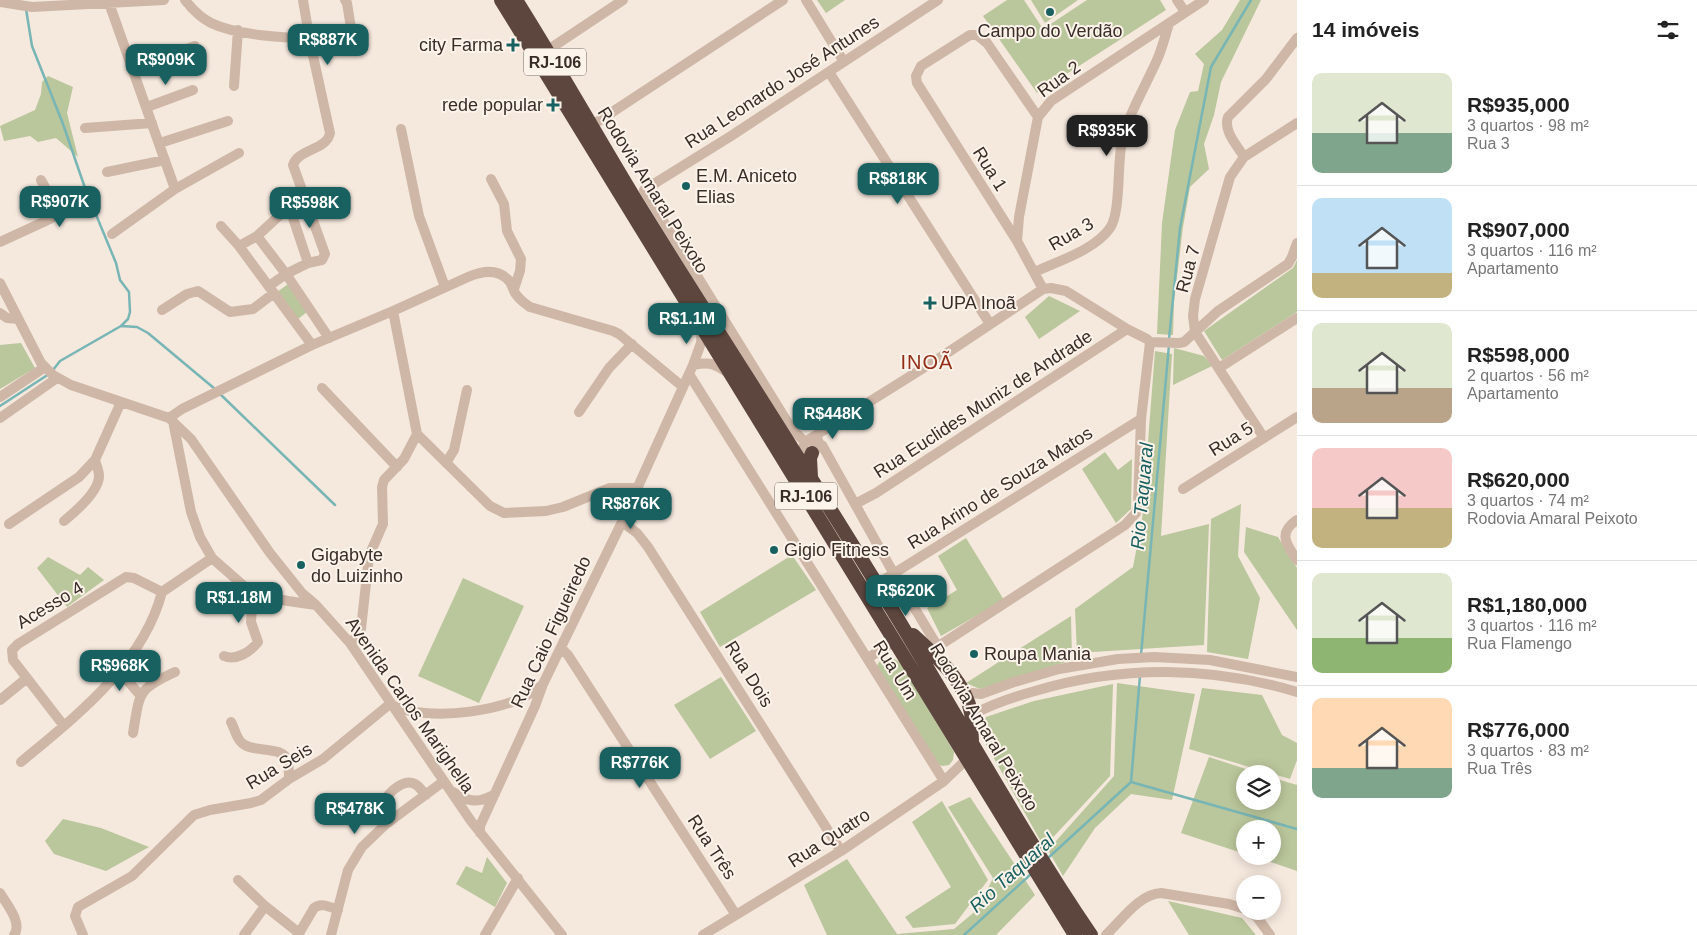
<!DOCTYPE html>
<html lang="pt">
<head>
<meta charset="utf-8">
<style>
  body { margin:0; font-family:Helvetica,sans-serif; background:#f6f6f6; color:#222; height:100vh; display:flex; flex-direction:column; font-size:19px; white-space:nowrap }
  * { box-sizing:border-box; margin:0 }
  p { font-size:16px; color:#767676 }
  .icon { flex:none; width:28px; height:28px; fill:none; stroke:currentColor; stroke-width:2; stroke-linecap:round; stroke-linejoin:round }
  .map { position:relative; flex:1; overflow:hidden }
  .sheet { display:flex; flex-direction:column; background:#fff; width:400px }
  .sheet>* { flex:none }
  .tools { position:absolute; left:1236px; top:765px; display:grid; gap:10px }
  .tools a { display:grid; place-items:center; width:45px; height:45px; border-radius:50%; background:#fff; box-shadow:0 2px 12px #0003; font-size:25px }
  .price { position:absolute; translate:-50% -42px; padding:0 11px; border-radius:10px; background:#196061; color:#fff; font-size:16px; line-height:32px; filter:drop-shadow(0 1px 2px #0008) }
  .price::after { content:''; position:absolute; left:50%; top:30px; width:15px; height:11px; margin-left:-8px; background:inherit; clip-path:polygon(0 0,100% 0,50% 100%) }
  .price.active { background:#222; color:#fff }
  ul { padding:0; list-style:none }
  li { display:flex; align-items:center; gap:15px; height:125px; padding:0 15px }
  li+li { border-top:1px solid #e0e0e0 }
  li span { display:grid; place-items:center; flex:none; width:140px; height:100px; border-radius:10px; color:#555 }
  li>.icon { margin-inline-start:auto }
  span .icon { width:60px; height:60px; fill:#fffc; stroke-width:1 }
  li b { font-size:21px }
  h2 { display:flex; justify-content:space-between; align-items:center; height:60px; padding:0 15px; font-size:21px }
  main { display:flex; flex:1; min-height:0 }
  .map>svg:first-child { display:block }
</style>
</head>
<body>
<main>
<div class="map">
<svg width="1297" height="935" viewBox="0 0 1297 935">
  <rect width="100%" height="100%" fill="#f5e8dd"/>
  <path fill="#bac69b" d="M817,0h28l-19,13z
    M1007,0h17l19,29 44,-29h73l6,10 -129,83 -54,-77z
    M1031,0h47l-33,23z
    M1240,0h21l-40,82 -7,33 -10,29 5,25 -19,18 -7,40 -9,75 -1,33 -16,-1 5,-111 13,-93 15,-38 8,-1 6,-27 -9,-10 27,-24z
    M48,76l25,11 -6,26 11,44 -22,-19 -18,4 -8,-6 -26,5 -4,-15 35,-16 6,-16 1,-12z
    M1297,260v52l-75,48 -18,-29 89,-63z
    M291,282l20,27 -13,10 -21,-27z
    M1049,296l31,15 -41,28 -14,-22z
    M21,343l14,25 -35,21v-44z
    M1174,348l30,8 8,10 -39,19z
    M1155,351l17,3 -11,182 48,-12 -5,121 -127,8 -2,-44 58,-42 9,-47z
    M1105,452l13,18 14,-11 -1,50 -15,14 -34,-54z
    M1241,504l-3,52 22,42 -12,61 -41,-7 4,-133z
    M1246,527l32,10 19,31v62l-53,-78z
    M966,538l38,62 -63,36 -14,-28 30,-18 -19,-34z
    M792,555l24,35 -96,57 -20,-35z
    M48,557l32,18 8,-8 16,13 -37,27 -30,-39z
    M463,578l61,28 -45,97 -61,-27z
    M1071,616l1,44 -92,29 -14,-6z
    M885,657h6l10,6 53,89 -1,8 -4,5 -6,1 -8,-2 -58,-92c0,-8 1,-11 8,-15z
    M721,677l35,54 -46,28 -36,-54z
    M1117,683l78,11 -23,106 -41,-6 -36,34 -32,48 -15,-26 66,-74z
    M1113,684l-3,92 -66,71 -65,-115 7,-15 48,-16z
    M1202,688l60,7 20,40 15,8v17l-7,19 -101,-30z
    M1209,757l52,17h-16v27h27l1,-23 24,7v86l-44,-15h19v-27h-27v25l-64,-21z
    M970,797l65,98 -39,40h-169l-23,-50 43,-26 50,75 57,-5 24,-20 15,-31 -45,-71z
    M942,801l46,79 -33,44 -42,4 -8,-11 46,-30 -39,-65z
    M63,819l38,9 48,19 -43,24 -52,-17 -9,-13z
    M487,857l20,26 -12,24 -39,-23 10,-18 16,7z
    M1168,901l74,17 14,17h-67z"/>
  <g fill="none" stroke-linecap="round" stroke-linejoin="round">
    <path stroke="#78b5b5" stroke-width="2.5" d="M26,9l6,37 31,78 22,64 31,75 4,17 9,12 1,20 -2,7 -7,7 -61,35 -7,9
      M121,326l16,1 11,6 67,56
      M1169,339l11,-111 31,-161 40,-67
      M219,393l116,112
      M0,406l49,-32
      M1141,655l28,-310
      M1131,782l166,47
      M1048,858l83,-76 9,-106
      M964,935l67,-61"/>
    <path stroke="#cfb7a7" stroke-width="10" d="M185,0c7,9 16,18 26,23 25,12 71,15 99,15
      M345,0l2,3 5,31
      M806,0l38,62
      M1177,0l8,12
      M0,2l32,5 132,-7
      M109,3l66,186
      M548,50l75,-50
      M133,68l62,-22
      M829,72l161,252
      M234,86l4,-56
      M147,107l46,-17
      M1038,117l-51,-74 -10,-8h-7l-49,31 -5,10 1,7 100,158 26,48
      M591,126l192,-126
      M85,128l67,-5
      M401,129l18,87 26,71
      M160,143l68,-22
      M1244,157c-7,-12 -21,-26 -16,-40l38,-38 31,-41
      M107,172l58,-12
      M491,179l13,25 3,27 14,28 -1,12 -6,18
      M221,226l18,20 73,99
      M112,234l63,-45 64,-36
      M257,236l29,38 43,64
      M1017,241l2,-24 19,-100 13,-16 153,-101
      M0,242l50,-23 5,-4 -1,-11 -13,-24
      M239,246l18,-10 24,-22 7,-3 4,4 16,48
      M1035,272c23,-11 60,-22 75,-44 11,-15 7,-65 12,-87 7,-28 23,-54 35,-81 5,-11 8,-24 12,-36
      M0,283l41,80 12,12 18,10 98,33 22,21 79,114 32,40 14,12 34,38 121,178 91,114
      M269,286l17,-12 22,-11 14,-3 3,-6 -32,-89c5,-16 34,-15 37,-32l-20,-91 -7,-42
      M162,310l25,-16 11,-3 32,21 23,-3 21,-16
      M393,311l24,123 73,72 14,7 42,-2 17,-4 47,-19h27
      M0,313l7,5 11,1
      M1150,342l29,1 5,-1 34,-31 70,-47 4,-7 5,-14
      M693,365c17,-3 20,-2 34,7
      M1219,368l78,-50
      M689,374l255,407
      M322,388l75,79
      M0,397l45,-30
      M579,412l30,-44 23,-24
      M0,418l57,-40
      M169,418l13,-9 130,-64 81,-34 75,-34c14,-6 31,-9 42,5 2,3 3,7 5,11 4,6 9,10 15,14l83,24 6,3 64,53
      M173,421l18,91 9,25 12,21 41,36 35,7 28,4
      M1264,438l-69,-106 -2,-16 2,-17 35,-122 14,-20 53,-34
      M810,440l5,3 1,6 -1,2 -6,3c-6,-2 -7,-6 -4,-12l136,-85 102,-68 8,-1 15,3 61,38 20,10 3,3
      M818,440l-3,3 7,2 72,129 44,73
      M805,442l-14,-14 -147,-238 87,-54 207,-136
      M446,463l8,-13 13,-60
      M1183,489l114,-72
      M855,504l21,-11 251,-164
      M1297,520c-20,13 -10,25 0,40
      M64,521c11,-9 35,-30 35,-45 0,-6 -3,-11 -4,-16
      M622,522l15,11 11,14 193,304
      M9,524l70,-47 16,-17 26,-58
      M877,584l264,-165
      M162,592l50,-34
      M350,643l8,-8 3,-6 8,-73 14,-32 -1,-37 2,-7 20,-21 13,-25
      M561,648l7,7 168,260
      M931,651l194,-126 11,-12 2,-8 3,-86 9,-77
      M224,656c12,5 26,-4 34,-14l-7,-20 2,-28
      M868,658l27,-17
      M120,672l20,23
      M963,692l18,2 33,-12 45,-13 59,-10 36,-2 56,3 87,17
      M0,700l27,-22
      M394,706c34,16 120,6 148,-21
      M972,715c20,-11 41,-18 63,-24 86,-26 176,-25 262,1
      M231,722c4,7 5,16 11,21 12,11 41,1 46,19 1,5 1,11 1,17
      M64,726l-51,-66 -1,-10 6,-6 108,-67 8,1 28,14
      M133,733c7,-40 3,-43 42,-61
      M21,762c55,-46 122,-97 141,-170
      M453,792c15,10 26,12 42,2
      M386,824c-2,-5 -5,-9 -5,-15 1,-11 21,-32 34,-25 4,2 7,7 11,11
      M480,833v-7l55,-120 8,-22 79,-162 71,-157 8,-22 1,-14
      M238,880l27,26 34,27
      M0,893c6,10 23,30 14,42
      M1248,911l9,6 13,18
      M83,935l-8,-19 3,-9 54,-31 62,-61 16,-5 41,-7 10,-3 28,-21 34,-20 68,-56
      M244,935l21,-29
      M298,935l16,-27c7,-6 16,-1 24,2
      M331,935l17,-65 14,-23 24,-23 58,-43
      M485,935l33,-57
      M703,935l138,-84 103,-70 23,-22
      M1106,935c16,-15 33,-41 55,-42l68,11 16,5"/>
    <path stroke="#5c463e" stroke-width="14" d="M501,0l574,935
      M516,0c41,65 79,133 119,199 89,144 182,285 269,430 62,102 120,207 187,306
      M811,477l-1,-19 2,-5
      M913,635c22,20 53,47 58,78 2,8 0,18 1,27"/>
  </g>
  <g fill="#196061" stroke="#fcf3ea" stroke-width="2">
    <circle cx="1050" cy="12" r="5"/>
    <path d="M510.5 37.5h5v5h5v5h-5v5h-5v-5h-5v-5h5z"/>
    <path d="M550.5 97.5h5v5h5v5h-5v5h-5v-5h-5v-5h5z"/>
    <circle cx="686" cy="186" r="5"/>
    <path d="M927.5 295.5h5v5h5v5h-5v5h-5v-5h-5v-5h5z"/>
    <circle cx="774" cy="550" r="5"/>
    <circle cx="301" cy="565" r="5"/>
    <circle cx="974" cy="654" r="5"/>
  </g>
  <g text-anchor="middle" dominant-baseline="central" stroke-width="4" stroke-linejoin="round" paint-order="stroke">
    <g fill="#fcf3ea" stroke="#746862" stroke-width="1">
      <rect x="524" y="48.5" width="62" height="27" rx="4"/>
      <rect x="775" y="482.5" width="62" height="27" rx="4"/>
    </g>
    <g font-size="16" font-weight="bold" fill="#3a2d28">
      <text x="555" y="62">RJ-106</text>
      <text x="806" y="496">RJ-106</text>
    </g>
    <g font-size="18" fill="#3a2d28" stroke="#fcf3ea" text-anchor="start">
      <text x="1050" y="31" text-anchor="middle">Campo do Verdão</text>
      <text x="503" y="45" text-anchor="end">city Farma</text>
      <text x="543" y="105" text-anchor="end">rede popular</text>
      <text x="696" y="176">E.M. Aniceto<tspan x="696" dy="21">Elias</tspan></text>
      <text x="941" y="303">UPA Inoã</text>
      <text x="784" y="550">Gigio Fitness</text>
      <text x="311" y="555">Gigabyte<tspan x="311" dy="21">do Luizinho</tspan></text>
      <text x="984" y="654">Roupa Mania</text>
    </g>
    <g font-size="18" fill="#3a2d28" stroke="#fcf3ea">
      <text transform="translate(1059 79) rotate(-36)">Rua 2</text>
      <text transform="translate(782 82) rotate(-33)">Rua Leonardo José Antunes</text>
      <text transform="translate(990 169) rotate(58)">Rua 1</text>
      <text transform="translate(653 190) rotate(58)">Rodovia Amaral Peixoto</text>
      <text transform="translate(1071 234) rotate(-30)">Rua 3</text>
      <text transform="translate(1188 269) rotate(-75)">Rua 7</text>
      <text transform="translate(983 404) rotate(-33)">Rua Euclides Muniz de Andrade</text>
      <text transform="translate(1231 439) rotate(-32)">Rua 5</text>
      <text transform="translate(1000 488) rotate(-32)">Rua Arino de Souza Matos</text>
      <text transform="translate(50 605) rotate(-31)">Acesso 4</text>
      <text transform="translate(551 632) rotate(-65)">Rua Caio Figueiredo</text>
      <text transform="translate(895 670) rotate(58)">Rua Um</text>
      <text transform="translate(749 674) rotate(58)">Rua Dois</text>
      <text transform="translate(410 705) rotate(55)">Avenida Carlos Marighella</text>
      <text transform="translate(984 727) rotate(59)">Rodovia Amaral Peixoto</text>
      <text transform="translate(279 766) rotate(-31)">Rua Seis</text>
      <text transform="translate(829 838) rotate(-33)">Rua Quatro</text>
      <text transform="translate(712 847) rotate(57)">Rua Três</text>
    </g>
    <g font-size="19" font-style="italic" fill="#196061" stroke="#fcf3ea">
      <text transform="translate(1142 496) rotate(-85)">Rio Taquaral</text>
      <text transform="translate(1012 873) rotate(-42)">Rio Taquaral</text>
    </g>
    <g font-size="20" letter-spacing="1" fill="#932f18" stroke="#fcf3ea">
      <text x="927" y="362">INOÃ</text>
    </g>
  </g>
</svg>
<div class="tools">
<a><svg class="icon" aria-label="layers" viewBox="0 0 24 24"><path d="M12 4l9 5-9 5-9-5zM3 14l9 5 9-5"/></svg></a>
<a>+</a>
<a>−</a>
</div>
<b class="price" style="left:328px;top:66px">R$887K</b>
<b class="price" style="left:166px;top:86px">R$909K</b>
<b class="price active" style="left:1107px;top:157px">R$935K</b>
<b class="price" style="left:898px;top:205px">R$818K</b>
<b class="price" style="left:60px;top:228px">R$907K</b>
<b class="price" style="left:310px;top:229px">R$598K</b>
<b class="price" style="left:687px;top:345px">R$1.1M</b>
<b class="price" style="left:833px;top:440px">R$448K</b>
<b class="price" style="left:631px;top:530px">R$876K</b>
<b class="price" style="left:906px;top:617px">R$620K</b>
<b class="price" style="left:239px;top:624px">R$1.18M</b>
<b class="price" style="left:120px;top:692px">R$968K</b>
<b class="price" style="left:640px;top:789px">R$776K</b>
<b class="price" style="left:355px;top:835px">R$478K</b>
</div>
<section class="sheet">
<h2>14 imóveis<svg class="icon" aria-label="filters" viewBox="0 0 24 24"><path d="M4 7h16M4 17h16"/><circle cx="9" cy="7" r="2"/><circle cx="15" cy="17" r="2"/></svg></h2>
<ul>
<li><span style="background:linear-gradient(#dfe7d0 60%,#7fa58c 0)"><svg class="icon" aria-label="home" viewBox="0 0 24 24"><path d="M3 11l9-7 9 7M6 9v11h12V9"/></svg></span><div><b>R$935,000</b><p>3 quartos · 98 m²</p><p>Rua 3</p></div></li>
<li><span style="background:linear-gradient(#bfe0f5 75%,#c2b280 0)"><svg class="icon" aria-label="home" viewBox="0 0 24 24"><path d="M3 11l9-7 9 7M6 9v11h12V9"/></svg></span><div><b>R$907,000</b><p>3 quartos · 116 m²</p><p>Apartamento</p></div></li>
<li><span style="background:linear-gradient(#dfe7d0 65%,#b9a48a 0)"><svg class="icon" aria-label="home" viewBox="0 0 24 24"><path d="M3 11l9-7 9 7M6 9v11h12V9"/></svg></span><div><b>R$598,000</b><p>2 quartos · 56 m²</p><p>Apartamento</p></div></li>
<li><span style="background:linear-gradient(#f6c9c9 60%,#c2b280 0)"><svg class="icon" aria-label="home" viewBox="0 0 24 24"><path d="M3 11l9-7 9 7M6 9v11h12V9"/></svg></span><div><b>R$620,000</b><p>3 quartos · 74 m²</p><p>Rodovia Amaral Peixoto</p></div></li>
<li><span style="background:linear-gradient(#dfe7d0 65%,#8fb573 0)"><svg class="icon" aria-label="home" viewBox="0 0 24 24"><path d="M3 11l9-7 9 7M6 9v11h12V9"/></svg></span><div><b>R$1,180,000</b><p>3 quartos · 116 m²</p><p>Rua Flamengo</p></div></li>
<li><span style="background:linear-gradient(#ffd9b3 70%,#7fa58c 0)"><svg class="icon" aria-label="home" viewBox="0 0 24 24"><path d="M3 11l9-7 9 7M6 9v11h12V9"/></svg></span><div><b>R$776,000</b><p>3 quartos · 83 m²</p><p>Rua Três</p></div></li>
</ul>
</section>
</main>
</body>
</html>
